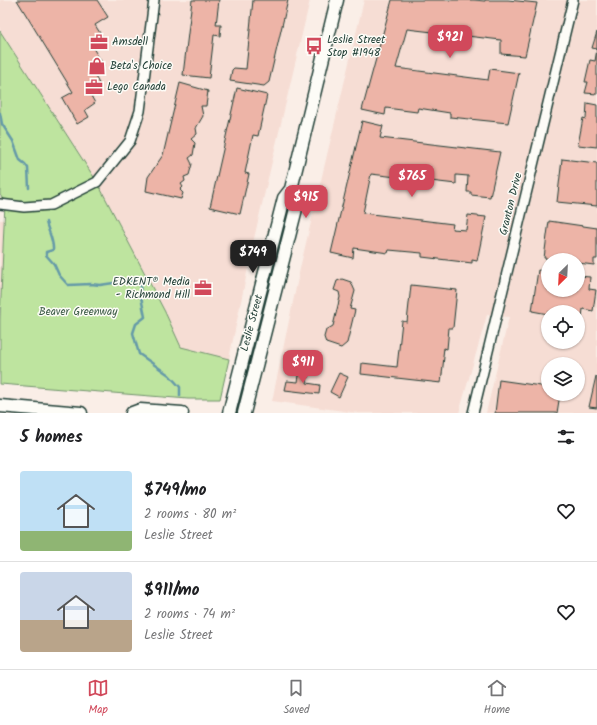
<!DOCTYPE html>
<html lang="en">
<head>
<meta charset="utf-8">
<style>
  body { margin:0; font-family:Kalam,sans-serif; background:#f6f6f6; color:#202124; height:100vh; display:flex; flex-direction:column; font-size:15px; white-space:nowrap }
  * { box-sizing:border-box; margin:0 }
  p { font-size:13px; color:#757577 }
  .icon { flex:none; width:22px; height:22px; fill:none; stroke:currentColor; stroke-width:2; stroke-linecap:round; stroke-linejoin:round }
  .map { position:relative; height:413px; overflow:hidden }
  .panel { display:flex; flex-direction:column; background:#fff; flex:1 }
  .panel>* { flex:none }
  .needle { width:26px; rotate:204deg }
  .fabs { position:absolute; left:541px; top:253px; display:grid; gap:8px }
  .fabs a { display:grid; place-items:center; width:44px; height:44px; border-radius:50%; background:#fff; box-shadow:0 1px 3px #0004; font-size:20px }
  .price { position:absolute; translate:-50% -34px; padding:0 9px; border-radius:8px; background:#d1495b; color:#fff; font-size:13px; line-height:26px; filter:drop-shadow(0 1px 2px #0008) }
  .price::after { content:''; position:absolute; left:50%; top:24px; width:12px; height:9px; margin-left:-6px; background:inherit; clip-path:polygon(0 0,100% 0,50% 100%) }
  .price.on { background:#222; color:#fff }
  ul { padding:0; list-style:none }
  li { display:flex; align-items:center; gap:12px; height:100px; padding:0 20px }
  li+li { border-top:1px solid #e0e0e0 }
  li span { display:grid; place-items:center; flex:none; width:112px; height:80px; border-radius:4px; color:#555 }
  li>.icon { margin-inline-start:auto }
  span .icon { width:48px; height:48px; fill:#fffc; stroke-width:1 }
  li b { font-size:17px }
  h2 { display:flex; justify-content:space-between; align-items:center; height:48px; padding:0 20px; font-size:17px }
  .dock { display:flex; justify-content:space-around; align-items:center; height:56px; border-top:1px solid #e0e0e0; background:#fff; font-size:11px; color:#757577 }
  .dock a { display:grid; justify-items:center; gap:2px }
  .dock .on { color:#d1495b }
  .map>svg:first-child { display:block }
</style>
</head>
<body>
<div class="map">
<svg width="597" height="413" viewBox="0 0 597 413">
  <rect width="100%" height="100%" fill="#faeee7"/>
  <filter id="ink" filterUnits="userSpaceOnUse"><feTurbulence type="fractalNoise" baseFrequency=".025" numOctaves="2"/><feDisplacementMap in="SourceGraphic" scale="8" xChannelSelector="R" yChannelSelector="G"/><feConvolveMatrix kernelMatrix="1 2 1 2 8 2 1 2 1" color-interpolation-filters="sRGB"/></filter>
  <g filter="url(#ink)">
    <path fill="#f6ddd4" fill-rule="evenodd" d="M0,0h310l-55,234 -26,125 -48,-12 -16,-35 -68,-130 -97,-151z
      M364,0h233v413h-111l23,-96 -22,-2 -28,98h-101l-86,-12 29,-137zM548,260h30v30h-30zM548,312h30v30h-30zM548,364h30v30h-30z
      M0,220h4l-4,99z"/>
    <path fill="#bee49f" stroke="#6e906a" d="M0,31l97,151 68,130 16,35 48,12 -9,40h-32l-188,-15v-65l5,-117 -5,-7z"/>
    <g fill="none" stroke-linecap="round" stroke-linejoin="round">
      <path stroke="#659aa8" stroke-width="2.5" d="M0,113l2,11 11,17 7,19 5,4 3,4 1,20
        M46,222c2,9 8,19 7,28l-7,2v3l8,9 5,11 9,10 23,-1 9,1 34,-5 4,1 2,4 1,12 4,20 -9,7 -3,9 6,21 30,21 11,12v9"/>
    </g>
    <path fill="#edb4a7" stroke="#1f3d34" d="M17,0h80l11,17 -13,8 10,16 -12,7 11,18 -11,7 8,14 -11,7 5,9 -10,7 4,7 -12,7 -15,-26 11,-6z
      M192,0h27l-3,25h5l-1,11 -6,-1 -5,43 -26,-3z
      M253,0h35l-19,82 -5,4 -34,-5 2,-11 2,-2 12,1z
      M392,0h82l11,1v-1h23l29,3 -12,53 -24,-2v-14l-94,-11 -11,39 92,12 2,-11 29,4 -11,50 -58,-6v-4l-32,-5 -1,4 -31,-4 -1,7 -23,-5z
      M597,32v62l-12,-1 3,-11h-3l5,-22 5,1 2,-12 -5,-1z
      M180,83l28,8 -2,15h-5l2,10 -7,12 1,6 -6,5 4,4 -2,12 -4,3 3,6 -3,11 -5,2 1,4 -4,3 2,3 -3,3 3,3 -2,6 -35,-8 2,-14 15,-22z
      M237,88l30,7 -9,41 -5,-1 -8,38 4,1 -9,40 -30,-7z
      M587,103l10,2v42l-19,-2 5,-27 3,1z
      M362,121l21,5 -3,12 120,14 -10,45 -19,-2v-3h-4l1,-16 -12,-1v9l-85,-10 -8,39 90,11 -1,5 14,1 2,-15 18,2 -9,44 -5,-1v3l-50,-6v-4l-33,-3 -1,3 -34,-5 -1,10 -22,-5z
      M562,159l35,4v43l-40,-4z
      M549,221l48,7v31h-3v6l-16,-2v-3h-21l-13,-2z
      M538,270l10,2v18h30v-14l12,1 -1,12 7,1 -3,21 -10,-2 -1,9h-4v-6h-30v2l-16,-3z
      M342,279l9,3 4,9 -5,18 5,1 -8,33 -6,5 -15,-5 -2,-6 2,-7 7,-4 7,-29 -1,-5 -5,-2 3,-9z
      M411,285l46,5 -4,38h-4l-2,21 -3,-1 -1,8 1,1 -3,26 -80,-9 1,-11 35,4 5,-46 5,1z
      M297,359l19,2 -1,10 -19,-3z
      M300,369l9,1 -2,13 13,2 -1,9 -34,-4 2,-9 11,1z
      M339,373l9,4 -9,20 -9,-5z
      M596,376l1,1v31l-8,-1z
      M499,380l49,7v7h12l-3,19h-62z"/>
    <g fill="none" stroke-linecap="round" stroke-linejoin="round">
      <g stroke="#1f3d34" stroke-width="12">
        <path id="minor" d="M0,204l24,3 27,-2 46,-23 33,-41 10,-30 14,-111
          M473,413l100,-413"/>
      </g>
      <g stroke="#1f3d34" stroke-width="15">
        <path id="secondary" d="M0,406l81,7
          M132,413l8,-3 42,3
          M229,413l55,-215 7,-9 46,-189
          M244,413l54,-212 -7,-12"/>
      </g>
      <use href="#minor" stroke="#fdfcf7" stroke-width="9"/>
      <use href="#secondary" stroke="#fdfcf7" stroke-width="12"/>
    </g>
  </g>
  <defs>
    <g id="office-bare" transform="scale(1.38)"><path d="M-6-3h4V-5.5h4V-3h4V5H-6ZM-1-4.5V-3h2v-1.5ZM-6 0V1H6V0Z" fill="#d1495b" stroke="#fdfcf7" stroke-width="2.5" paint-order="stroke"/></g>
    <g id="bus-bare" transform="scale(1.38)"><path d="M-5-6H5V4H4V6H2V4H-2V6H-4V4H-5ZM-3.5-4V0h7V-4ZM-3.5 1.2v1.5H-2V1.2ZM2 1.2v1.5H3.5V1.2Z" fill="#d1495b" stroke="#fdfcf7" stroke-width="2.5" paint-order="stroke"/></g>
    <g id="shop-bare" transform="scale(1.38)"><path d="M-5-2.5h2.3a2.7 3.5 0 0 1 5.4 0H5L5.5 6h-11ZM-1.5-2.5h3a1.5 2.3 0 0 0-3 0Z" fill="#d1495b" stroke="#fdfcf7" stroke-width="2.5" paint-order="stroke"/></g>
  </defs>
  <g fill-rule="evenodd">
    <use href="#office-bare" x="99" y="42"/>
    <use href="#bus-bare" x="314" y="46"/>
    <use href="#shop-bare" x="97" y="66"/>
    <use href="#office-bare" x="94" y="87"/>
    <use href="#office-bare" x="203" y="288"/>
  </g>
  <g text-anchor="middle" dominant-baseline="central" stroke-width="3" stroke-linejoin="round" paint-order="stroke">
    <g font-size="11" fill="#1f3d34" stroke="#fdfcf7" text-anchor="start">
      <text x="327" y="40">Leslie Street<tspan x="327" dy="13">Stop #1948</tspan></text>
      <text x="112" y="42">Amsdell</text>
      <text x="110" y="66">Beta's Choice</text>
      <text x="107" y="87">Lego Canada</text>
      <text x="190" y="282" text-anchor="end">EDKENT® Media<tspan x="190" dy="13">- Richmond Hill</tspan></text>
    </g>
    <g font-size="11" fill="#1f3d34" stroke="#fdfcf7">
      <text transform="translate(511 204) rotate(-76)">Granton Drive</text>
      <text transform="translate(252 323) rotate(-75)">Leslie Street</text>
    </g>
    <g font-size="11" fill="#3f5e49" stroke="#fdfcf7">
      <text x="78" y="312">Beaver Greenway</text>
    </g>
  </g>
</svg>
<div class="fabs">
<a><svg class="needle" viewBox="-14 -14 28 28"><path d="M0-13l5 13h-10z" fill="#e53935"/><path d="M0 13l5-13h-10z" fill="#757577"/></svg></a>
<a><svg class="icon" aria-label="locate" viewBox="0 0 24 24"><circle cx="12" cy="12" r="6"/><path d="M12 2v4M12 18v4M2 12h4M18 12h4"/></svg></a>
<a><svg class="icon" aria-label="layers" viewBox="0 0 24 24"><path d="M12 4l9 5-9 5-9-5zM3 14l9 5 9-5"/></svg></a>
</div>
<b class="price" style="left:450px;top:59px">$921</b>
<b class="price" style="left:412px;top:198px">$765</b>
<b class="price" style="left:306px;top:219px">$915</b>
<b class="price on" style="left:253px;top:274px">$749</b>
<b class="price" style="left:303px;top:384px">$911</b>
</div>
<section class="panel">
<h2>5 homes<svg class="icon" aria-label="filters" viewBox="0 0 24 24"><path d="M4 7h16M4 17h16"/><circle cx="9" cy="7" r="2"/><circle cx="15" cy="17" r="2"/></svg></h2>
<ul>
<li><span style="background:linear-gradient(#bfe0f5 75%,#8fb573 0)"><svg class="icon" aria-label="home" viewBox="0 0 24 24"><path d="M3 11l9-7 9 7M6 9v11h12V9"/></svg></span><div><b>$749/mo</b><p>2 rooms · 80 m²</p><p>Leslie Street</p></div><svg class="icon" aria-label="heart" viewBox="0 0 24 24"><path d="M12 20l-8-8c-3-5 5-10 8-4 3-6 11-1 8 4z"/></svg></li>
<li><span style="background:linear-gradient(#c9d6e8 60%,#b9a48a 0)"><svg class="icon" aria-label="home" viewBox="0 0 24 24"><path d="M3 11l9-7 9 7M6 9v11h12V9"/></svg></span><div><b>$911/mo</b><p>2 rooms · 74 m²</p><p>Leslie Street</p></div><svg class="icon" aria-label="heart" viewBox="0 0 24 24"><path d="M12 20l-8-8c-3-5 5-10 8-4 3-6 11-1 8 4z"/></svg></li>
</ul>
</section>
<nav class="dock">
<a class="on"><svg class="icon" aria-label="map" viewBox="0 0 24 24"><path d="M3 6l6-2 6 2 6-2v14l-6 2-6-2-6 2zM9 4v14M15 6v14"/></svg>Map</a>
<a><svg class="icon" aria-label="saved" viewBox="0 0 24 24"><path d="M7 4h10v16l-5-4-5 4z"/></svg>Saved</a>
<a><svg class="icon" aria-label="home" viewBox="0 0 24 24"><path d="M3 11l9-7 9 7M6 9v11h12V9"/></svg>Home</a>
</nav>
</body>
</html>
